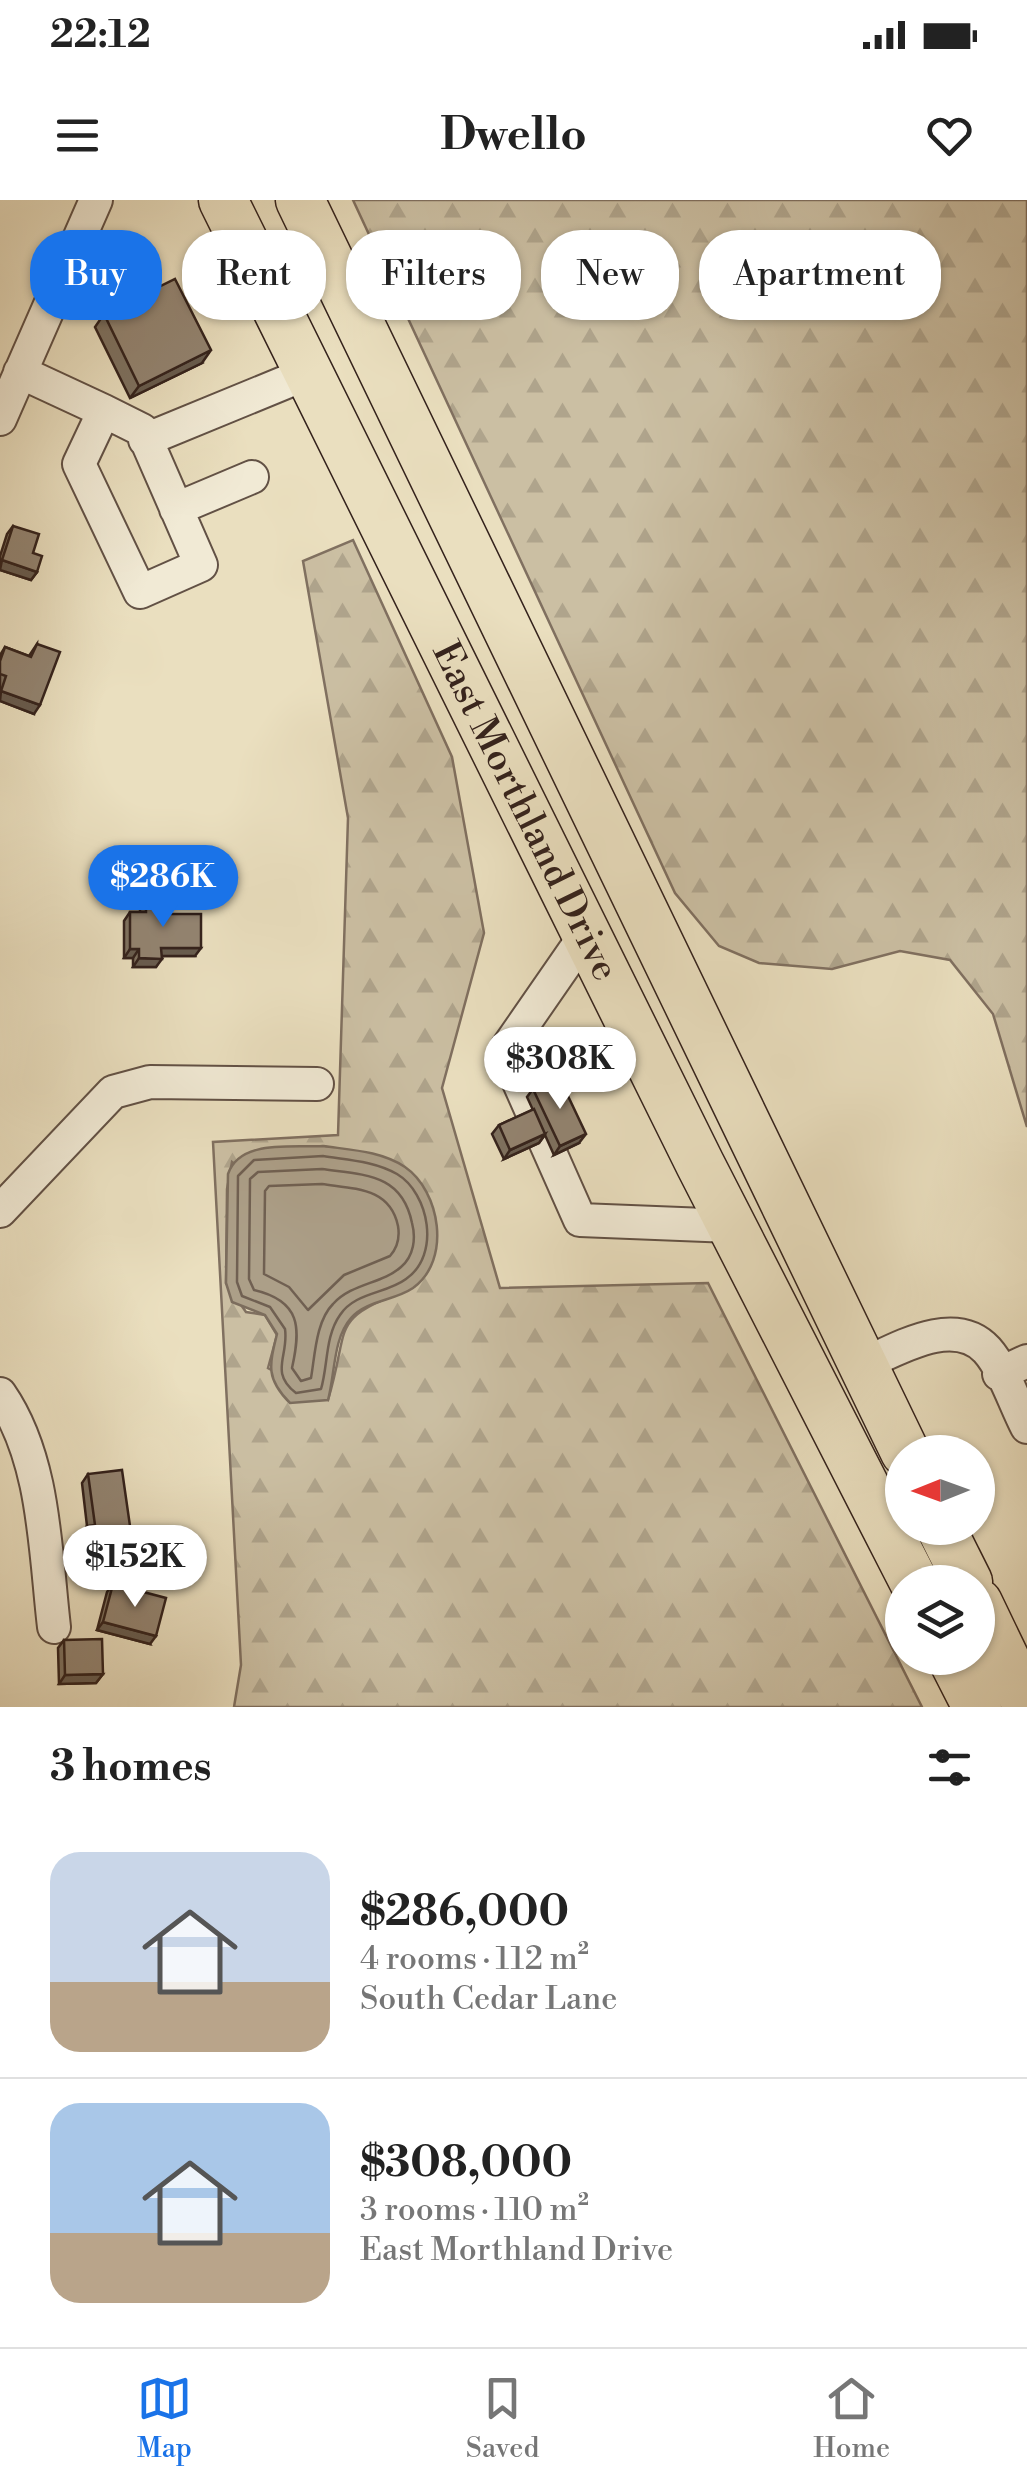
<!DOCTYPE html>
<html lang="en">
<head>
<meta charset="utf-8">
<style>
  body { margin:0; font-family:"Libre Bodoni",serif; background:#f2f2f2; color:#222; height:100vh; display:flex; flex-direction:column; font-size:38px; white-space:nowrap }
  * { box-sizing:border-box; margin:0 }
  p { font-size:32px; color:#767676 }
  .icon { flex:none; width:55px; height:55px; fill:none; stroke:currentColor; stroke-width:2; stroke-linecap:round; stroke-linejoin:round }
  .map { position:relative; height:1507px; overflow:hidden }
  .details { display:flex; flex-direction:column; background:#fff; flex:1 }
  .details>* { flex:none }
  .hud { position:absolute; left:30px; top:30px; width:968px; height:90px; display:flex; gap:20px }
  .needle { width:65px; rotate:269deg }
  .fabs { position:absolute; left:885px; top:1235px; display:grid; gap:20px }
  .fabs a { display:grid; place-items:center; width:110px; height:110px; border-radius:50%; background:#fff; box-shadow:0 2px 8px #0004; font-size:50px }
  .price { position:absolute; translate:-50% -85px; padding:0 22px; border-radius:35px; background:#fff; color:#222; font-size:32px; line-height:65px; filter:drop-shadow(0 2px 5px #0008) }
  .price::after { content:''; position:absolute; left:50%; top:60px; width:30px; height:22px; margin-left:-15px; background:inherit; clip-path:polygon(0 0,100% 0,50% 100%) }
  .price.on { background:#1a73e8; color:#fff }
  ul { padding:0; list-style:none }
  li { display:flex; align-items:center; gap:30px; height:250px; padding:0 50px }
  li+li { border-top:2px solid #e0e0e0 }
  li span { display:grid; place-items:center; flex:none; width:280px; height:200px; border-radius:30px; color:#555 }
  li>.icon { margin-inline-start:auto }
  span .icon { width:120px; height:120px; fill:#fffc; stroke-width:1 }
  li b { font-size:42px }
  h2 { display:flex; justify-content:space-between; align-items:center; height:120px; padding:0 50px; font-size:42px }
  .chip { padding:0 35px; border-radius:40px; background:#fff; box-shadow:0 2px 8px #0004; font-size:35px; line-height:90px }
  .chip.on { background:#1a73e8; color:#fff }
  .status { display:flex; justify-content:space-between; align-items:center; height:70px; padding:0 50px; background:#fff; direction:ltr }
  .status svg { height:28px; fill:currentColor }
  header { display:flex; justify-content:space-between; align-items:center; height:130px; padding:0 50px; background:#fff; font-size:45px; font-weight:700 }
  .tabs { display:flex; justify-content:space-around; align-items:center; height:140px; border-top:2px solid #e0e0e0; background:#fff; font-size:28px; color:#767676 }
  .tabs a { display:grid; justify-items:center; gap:5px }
  .tabs .on { color:#1a73e8 }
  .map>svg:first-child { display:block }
</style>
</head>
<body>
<div class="status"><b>22:12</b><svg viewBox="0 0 49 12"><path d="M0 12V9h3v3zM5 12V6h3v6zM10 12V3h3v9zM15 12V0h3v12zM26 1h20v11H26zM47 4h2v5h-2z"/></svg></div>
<header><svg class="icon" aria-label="menu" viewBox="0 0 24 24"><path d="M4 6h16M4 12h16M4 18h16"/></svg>Dwello<svg class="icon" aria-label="heart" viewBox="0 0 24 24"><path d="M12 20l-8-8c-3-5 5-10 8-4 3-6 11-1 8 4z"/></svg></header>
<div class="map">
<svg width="1027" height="1507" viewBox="0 0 1027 1507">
  <defs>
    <pattern id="forest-firs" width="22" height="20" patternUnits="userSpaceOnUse" patternTransform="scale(2.5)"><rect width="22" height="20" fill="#cbbfa3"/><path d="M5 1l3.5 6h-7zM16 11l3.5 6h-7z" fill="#afa48c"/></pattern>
  </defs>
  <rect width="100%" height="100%" fill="#eadfbf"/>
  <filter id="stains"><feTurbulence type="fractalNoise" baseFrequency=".002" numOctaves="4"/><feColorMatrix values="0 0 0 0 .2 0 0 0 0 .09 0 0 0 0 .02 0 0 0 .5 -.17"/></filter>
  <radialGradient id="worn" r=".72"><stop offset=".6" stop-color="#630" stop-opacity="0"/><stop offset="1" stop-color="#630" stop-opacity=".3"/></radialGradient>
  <path fill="url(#forest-firs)" stroke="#807060" stroke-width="2.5" fill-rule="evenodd" d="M353,0h674v927l-34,-113 -43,-54 -50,-9 -68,18 -73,-6 -40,-17 -44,-53z
    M353,340l99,217 32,176 -42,155 58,200 208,-5 214,424h-688l7,-42 -28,-523 125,-7 10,-317 -45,-257zM232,962l181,125c-87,35 -61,33 -85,113l-60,-32 9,-33 -12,-20 -19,-3 -20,-29 1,-94z"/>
  <path fill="#ac9f88" stroke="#7c6d5d" stroke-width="2.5" d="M323,946c28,4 58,5 82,21 35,24 47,93 8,121 -19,13 -46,12 -62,30 -18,20 -16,57 -23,82l-38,3c-24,-24 -21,-37 -13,-69l-12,-19 -33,-13 -6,-19 2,-109c12,-35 64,-26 95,-28z"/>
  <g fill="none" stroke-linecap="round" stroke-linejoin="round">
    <path stroke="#706052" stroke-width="2.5" d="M323,956c25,4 51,5 74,18 32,19 44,81 9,105 -20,15 -51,13 -66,36 -15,21 -12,51 -19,74l-25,4c-27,-21 -7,-37 -11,-64l-15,-22 -28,-11 -5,-14 1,-106 16,-16z
      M322,969c44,6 80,5 90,54 4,15 2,33 -11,44 -19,17 -49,16 -68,37 -17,17 -18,51 -22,74l-10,3 -9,-13c9,-40 9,-67 -38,-78l-5,-11 1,-100 8,-7z
      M322,984c34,5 68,4 76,42 2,12 0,21 -8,30l-46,19 -36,35 -19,-23 -25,-13 1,-83 4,-5z"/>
    <g stroke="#625145" stroke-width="36">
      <path id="minor" d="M20,172l84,39 -25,53 61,128 61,-27 -59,-135 -38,-19
        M0,219l96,-219
        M145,240l163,-67
        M176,309l76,-32
        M586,734l-81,117 75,169 151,6
        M0,1011l113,-119 37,-10 167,2
        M862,1165c34,-15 92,-51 125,-15 17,19 28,54 40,77
        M999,1174l28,-13
        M0,1194c45,65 45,156 54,233"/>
    </g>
    <g stroke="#34221c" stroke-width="51">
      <g id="highway">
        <path id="s1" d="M223,0l477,964 214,418"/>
        <path d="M300,0l605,1252"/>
        <path d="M941,1328l27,54"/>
        <path d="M978,1403l49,102"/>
        <path d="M952,1458l25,49"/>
      </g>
    </g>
    <use href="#minor" stroke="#f1ead5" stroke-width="32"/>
    <use href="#highway" stroke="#eadfbf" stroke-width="48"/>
  </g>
  <path fill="#7e7261" stroke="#34221c" stroke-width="2.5" d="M104,114l98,49 -72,35 -35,-71z
    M13,326l20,27 4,19 -6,8 -31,-10v-14l7,-22z
    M37,444l-3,70 -34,-13v-46l5,-8 24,9z
    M146,699l23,15 26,42h-33l-6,11h-23v-9h-9v-37l6,-9h10v-4z
    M533,889l46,54 -25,12 -9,-20 -6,8 -35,16 -12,-25 7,-9 34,-15 -6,-13z
    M88,1274l45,73 -6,9 -43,5 -3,-27 6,-8 -5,-43z
    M113,1384l37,60 -53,-14 10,-38z
    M64,1440l39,34 -7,9 -37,1 -1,-36z"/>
  <path fill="#675c4f" stroke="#34221c" stroke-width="2.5" d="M211,150l-9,13 -72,35 9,-12z
    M2,360l35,12 -6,8 -31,-10z
    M1,491l39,14 -6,9 -34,-13z
    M161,748h40l-6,8h-40z
    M130,749h9l-6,9h-9z
    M139,758l23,1 -6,8h-23z
    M545,934l-6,9 -35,16 6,-9z
    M586,934l-7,9 -25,12 6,-9z
    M133,1347l-6,9 -43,5 6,-8z
    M103,1422l53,14 -6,8 -53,-14z
    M103,1474l-7,9 -37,1 6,-9z"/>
  <path fill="#938471" stroke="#34221c" stroke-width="2.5" d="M175,79l36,71 -72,36 -35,-72z
    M13,326l26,8 -6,19 9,3 -5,16 -35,-12z
    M37,444l23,8 -20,53 -39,-14 5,-15 -6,-2v-13l5,-14 26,10z
    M146,699h23v15h32v34h-40l1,11 -23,-1v-9h-9v-37h16z
    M559,877l27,57 -26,12 -27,-57z
    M534,909l11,25 -35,16 -11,-25z
    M122,1270l11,77 -43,6 -3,-27 8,-1 -7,-51z
    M113,1384l53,14 -10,38 -53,-14z
    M102,1439l1,35 -38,1 -1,-35z"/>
  <g text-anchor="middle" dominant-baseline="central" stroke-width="9" stroke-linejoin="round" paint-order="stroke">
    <g font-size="38" fill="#34221c" stroke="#f1ead5">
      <text stroke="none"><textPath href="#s1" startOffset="682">East Morthland Drive</textPath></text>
    </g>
  </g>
  <rect width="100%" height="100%" filter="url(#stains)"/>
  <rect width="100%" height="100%" fill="url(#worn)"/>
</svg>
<div class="fabs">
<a><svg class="needle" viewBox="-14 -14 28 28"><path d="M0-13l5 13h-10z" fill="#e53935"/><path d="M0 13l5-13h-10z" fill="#767676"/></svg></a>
<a><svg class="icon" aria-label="layers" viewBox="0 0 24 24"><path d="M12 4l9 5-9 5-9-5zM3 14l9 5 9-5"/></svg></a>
</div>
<b class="price on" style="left:163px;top:730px">$286K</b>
<b class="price" style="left:560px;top:912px">$308K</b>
<b class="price" style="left:135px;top:1410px">$152K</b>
<div class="hud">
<a class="chip on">Buy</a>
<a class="chip">Rent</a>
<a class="chip">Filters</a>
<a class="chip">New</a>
<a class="chip">Apartment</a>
</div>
</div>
<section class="details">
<h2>3 homes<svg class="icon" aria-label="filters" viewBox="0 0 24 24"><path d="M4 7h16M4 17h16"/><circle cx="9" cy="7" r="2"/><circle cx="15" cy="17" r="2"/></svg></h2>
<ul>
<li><span style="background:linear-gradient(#c9d6e8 65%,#b9a48a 0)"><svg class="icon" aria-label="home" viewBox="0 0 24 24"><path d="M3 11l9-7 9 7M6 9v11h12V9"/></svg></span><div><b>$286,000</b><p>4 rooms · 112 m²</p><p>South Cedar Lane</p></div></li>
<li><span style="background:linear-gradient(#a9c7e8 65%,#b9a48a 0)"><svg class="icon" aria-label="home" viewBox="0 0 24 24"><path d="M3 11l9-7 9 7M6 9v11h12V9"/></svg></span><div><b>$308,000</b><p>3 rooms · 110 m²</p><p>East Morthland Drive</p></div></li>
</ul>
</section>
<nav class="tabs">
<a class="on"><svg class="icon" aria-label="map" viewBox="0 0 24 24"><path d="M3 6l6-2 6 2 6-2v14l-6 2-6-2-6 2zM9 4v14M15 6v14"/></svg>Map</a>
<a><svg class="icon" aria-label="saved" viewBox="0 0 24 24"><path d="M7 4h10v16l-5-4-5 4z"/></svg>Saved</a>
<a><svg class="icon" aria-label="home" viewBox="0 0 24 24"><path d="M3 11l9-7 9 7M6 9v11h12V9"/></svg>Home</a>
</nav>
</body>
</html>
